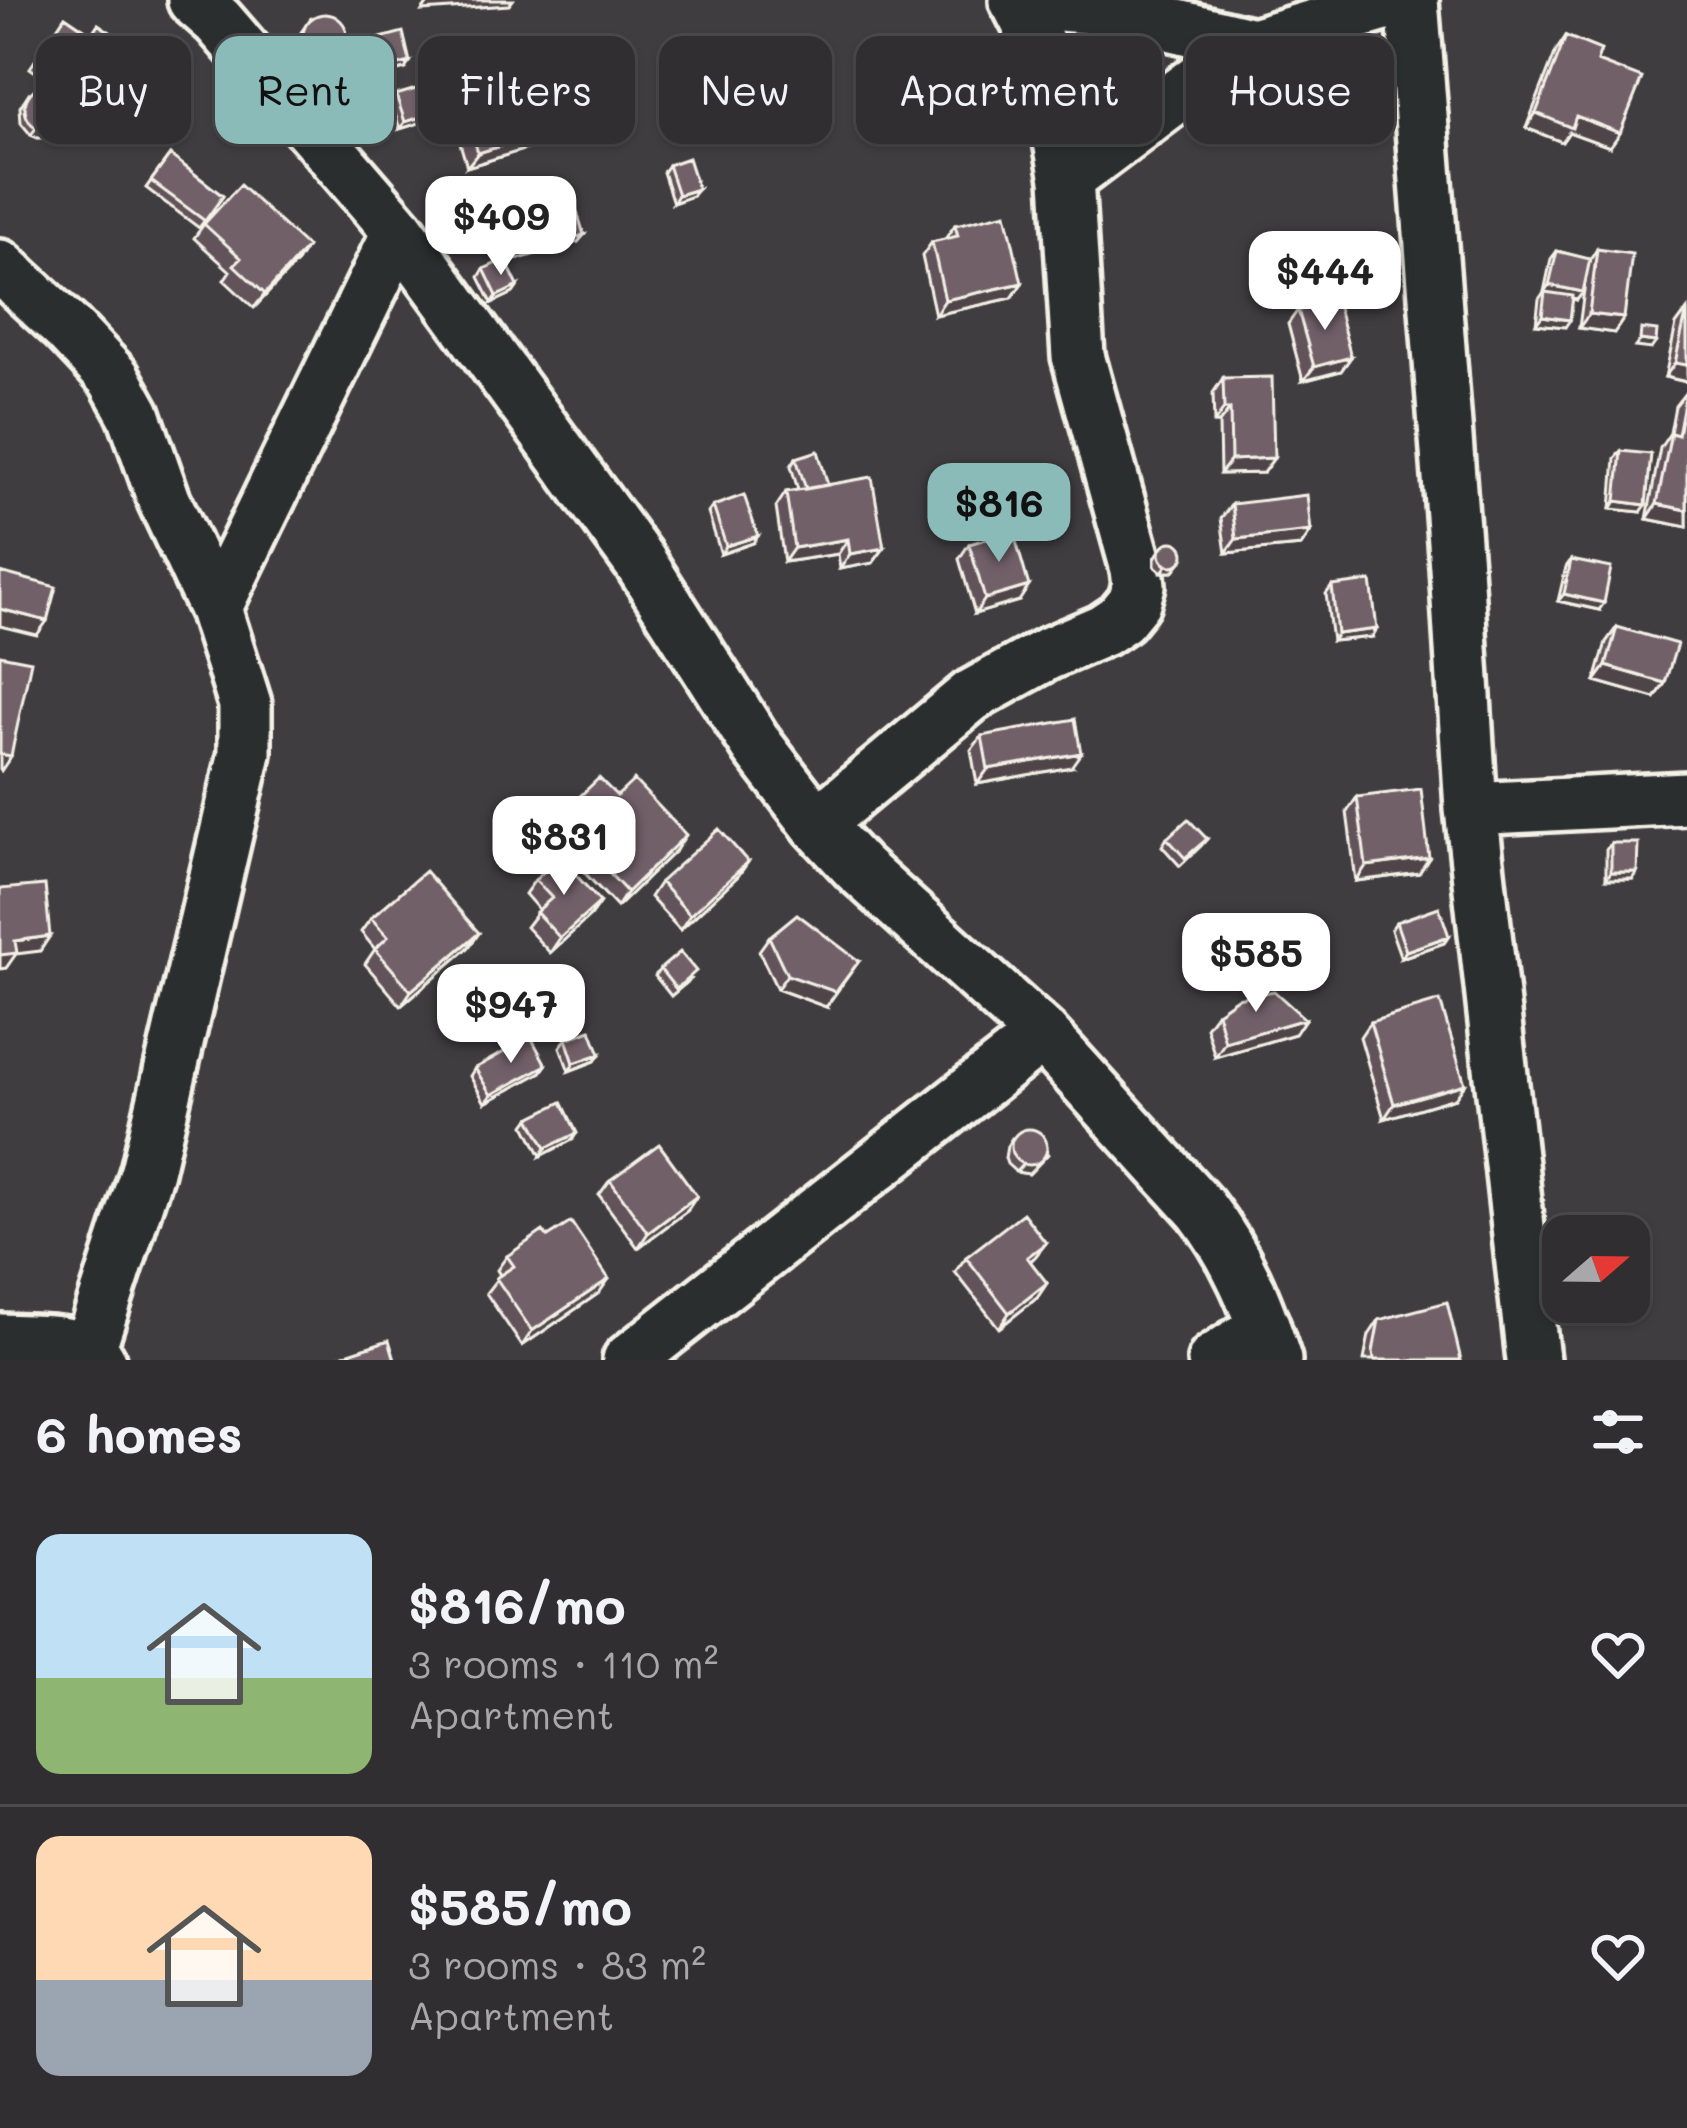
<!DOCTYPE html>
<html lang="en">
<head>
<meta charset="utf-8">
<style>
  body { margin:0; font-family:Mali,sans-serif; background:#3c3a3c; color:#f1f3f6; height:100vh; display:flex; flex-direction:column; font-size:45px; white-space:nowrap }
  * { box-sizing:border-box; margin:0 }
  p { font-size:39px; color:#a8a8ab }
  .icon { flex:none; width:66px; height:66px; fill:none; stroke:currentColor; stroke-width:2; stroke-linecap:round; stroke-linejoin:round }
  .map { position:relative; height:1360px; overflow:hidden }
  .side { display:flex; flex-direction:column; background:#302e30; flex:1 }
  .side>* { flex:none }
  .hud { position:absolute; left:36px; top:36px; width:1617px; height:108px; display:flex; gap:24px }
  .needle { width:78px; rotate:70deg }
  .fabs { position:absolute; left:1542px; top:1215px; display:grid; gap:24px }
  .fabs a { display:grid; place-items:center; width:108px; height:108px; border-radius:24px; background:#302e30; box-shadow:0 3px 9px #0004,0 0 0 3px #4b4a4c; font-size:60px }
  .price { position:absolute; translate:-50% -102px; padding:0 27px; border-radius:24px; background:#fff; color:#222; font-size:39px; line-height:78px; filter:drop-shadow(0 3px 6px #0008) }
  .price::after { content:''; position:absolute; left:50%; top:72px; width:36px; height:27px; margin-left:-18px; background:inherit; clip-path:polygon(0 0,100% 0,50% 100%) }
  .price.selected { background:#8bbbb9; color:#111 }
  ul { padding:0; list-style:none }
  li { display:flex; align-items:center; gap:36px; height:300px; padding:0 36px }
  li+li { border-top:3px solid #4b4a4c }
  li span { display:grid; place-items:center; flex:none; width:336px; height:240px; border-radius:24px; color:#555 }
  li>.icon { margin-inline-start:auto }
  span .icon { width:144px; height:144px; fill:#fffc; stroke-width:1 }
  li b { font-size:51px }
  h2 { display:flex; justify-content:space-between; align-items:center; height:144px; padding:0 36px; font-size:51px }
  .tag { padding:0 42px; border-radius:24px; background:#302e30; box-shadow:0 3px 9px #0004,0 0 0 3px #4b4a4c; font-size:42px; line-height:108px }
  .tag.selected { background:#8bbbb9; color:#111 }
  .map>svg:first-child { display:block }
</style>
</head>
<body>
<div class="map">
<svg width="1687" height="1360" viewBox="0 0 1687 1360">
  <rect width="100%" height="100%" fill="#403d40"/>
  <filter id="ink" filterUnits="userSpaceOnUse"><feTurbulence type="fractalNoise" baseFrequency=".00833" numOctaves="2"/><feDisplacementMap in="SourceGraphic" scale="24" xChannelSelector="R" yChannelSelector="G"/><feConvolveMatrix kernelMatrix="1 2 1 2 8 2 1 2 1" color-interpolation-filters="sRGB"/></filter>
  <g filter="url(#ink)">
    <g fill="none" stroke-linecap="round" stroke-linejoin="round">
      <g stroke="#f4f1e8" stroke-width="60">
        <path id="street" d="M194,0l24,21 181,210 241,331 118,185 59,77 41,44 185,167 158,174c37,48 55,94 74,151
          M1412,0l44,567 15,242 62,551
          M1016,1l90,8 147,35
          M1067,179l146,-110 40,-25 148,-44
          M0,266l67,62 47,50 20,36 30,86 51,109 30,95v49l-98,418 -58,179
          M215,609l184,-378
          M1471,809l216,-11
          M817,824l154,-128 76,-42 56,-24 18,-12 13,-16 5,-17 -2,-16 -59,-213 -11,-177 -23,-124 -28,-55
          M0,1340c31,2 76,-3 99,20
          M629,1360l414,-325
          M1214,1360l50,-33"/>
      </g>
      <use href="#street" stroke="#2a2d2e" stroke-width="51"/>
    </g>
    <path fill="#62535a" stroke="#f4f1e8" stroke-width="3" d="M65,16l25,17 -36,52 -24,-17z
      M311,18l21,45 -15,3 -13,-7 -7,-14v-7z
      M98,24l72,48 -48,71 -36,-24 9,-13 -36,-24z
      M1566,36l31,25 13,86 -41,-15 -7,10 -36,-14 30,-77z
      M369,41l36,28 -33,9 -8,-30z
      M453,71l100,70 -86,26 -24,-81z
      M29,93l37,32 -6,7 -7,5 -15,1 -7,-3 -10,-12 -1,-16z
      M396,95l36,24 -32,10 -9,-27z
      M170,155l53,41 -24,32 -53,-40z
      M668,165l24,31 -19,7 -10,-31z
      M512,223l72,12 -6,7 -63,18 -8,-29z
      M204,224l93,38 -43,46 -30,-28 6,-9 -36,-33z
      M955,225l67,58 -10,15 -77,17 -13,-59 10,-14 13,-3z
      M1597,249l27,69 -10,15 -35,-5 6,-46 -8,18 -4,-1 -8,28 -29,-3 3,-25 5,-7 7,-33 6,-8 33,9z
      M484,269l34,17 -5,7 -21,10 -13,-26z
      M1298,310l53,47 -10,14 -38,10 -15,-57z
      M1687,310v72l-22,-5 11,-52z
      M1223,378l40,95 -43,1 -1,-51h-5l-1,-30z
      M1686,392h1v135l-40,-8 13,-71 10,-15 5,-27z
      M1621,451l20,61 -30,-3 4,-51z
      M796,458l32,27 56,63 -11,15 -33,6 -2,-15 -54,8 -8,-55 10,-15 12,-2 -7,-24z
      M1232,504l79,27 -10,15 -75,7 -5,-35z
      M713,506l40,37 -32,11 -13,-41z
      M969,544l50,57 -44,13 -16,-55z
      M1160,550l24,8 -11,14h-11l-7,-6v-8z
      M1571,560l28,50 -41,-9 8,-34z
      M1332,586l40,51 -40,4 -6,-47z
      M1617,627l48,56 -10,15 -60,-17 11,-39z
      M982,736l89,31 -94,17 -6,-34z
      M617,796l59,54 -59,57 -70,-74 10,-15z
      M1357,797l72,61 -10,15 -63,8 -9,-69z
      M1167,838l40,1 -6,7 -21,20 -18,-20z
      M1611,843l21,36h-26v-29z
      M748,862l-10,14 -58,54 -30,-33 10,-15z
      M535,880l65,22 -10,14 -40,37 -24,-26 13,-17 -14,-16z
      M371,918l108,15 -11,15 -67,58 -36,-42 10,-15 -14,-17z
      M1396,922l53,14 -5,7 -43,15 -10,-28z
      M769,937l57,70 -49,-18 -18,-38z
      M660,969l31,10 -20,17 -16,-20z
      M1217,1012l88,7 -10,15 -80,23 -9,-30z
      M1370,1022l85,76 -71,21 -24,-82z
      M566,1039l34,15 -5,7 -26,10 -9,-24z
      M546,1065l-5,7 -56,31 -15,-27 5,-8z
      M530,1118l42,22 -31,16 -16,-31z
      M1012,1138l36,16 -19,20 -13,-2 -9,-8 -2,-6 2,-12z
      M610,1180l77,31 -49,37 -39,-53z
      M1046,1243l-16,19 17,21 -10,15 -38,30 -44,-56 11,-15z
      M507,1256l92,37 -77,53 -36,-53 14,-18 -3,-5z
      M1379,1320l82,40h-97l5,-25z"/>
    <path fill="#50444a" stroke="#f4f1e8" stroke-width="3" d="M430,0h83l-4,5 -87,6z
      M347,43l-15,20 -15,3 5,-7z
      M410,62l-5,7 -33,9 5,-7z
      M437,112l-5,7 -32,10 5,-7z
      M1536,113l40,3 44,17 -10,14 -41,-15 -7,10 -36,-14z
      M66,125l-6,7 -7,5 -15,1 -7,-3 5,-7z
      M563,127l-10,14 -86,26 11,-14z
      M698,189l-6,7 -19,7 5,-8z
      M584,235l-6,7 -63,18 6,-8z
      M307,247l-10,15 -43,46 11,-14z
      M1022,283l-10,15 -77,17 10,-15z
      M1549,285l34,7 -6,8 -33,-8z
      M518,286l-5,7 -21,10 5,-7z
      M1589,314l35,4 -10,15 -35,-5z
      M1542,316l28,4 -5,7 -29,-3z
      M1640,340l16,2 -5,7 -16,-2z
      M1351,357l-10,14 -38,10 11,-14z
      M1675,363l12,2v17l-22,-5z
      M1224,409h6l-11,14h-5z
      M1274,458l-11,15 -43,1 11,-14z
      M1616,501l30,4 -5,7 -30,-3z
      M1657,504l30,6v17l-40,-8z
      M1311,531l-10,15 -75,7 10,-14z
      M758,536l-5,7 -32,11 5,-8z
      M848,539l-10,15 -54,8 10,-14z
      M884,548l-11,15 -33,6 10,-15z
      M1178,564l-5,8h-11l5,-7z
      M1029,586l-10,15 -44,13 10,-15z
      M1564,594l40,9 -5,7 -41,-9z
      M0,609l47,12 -10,14 -37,-9z
      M1377,629l-5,8 -40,4 5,-7z
      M1606,666l59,17 -10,15 -60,-17z
      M1081,753l-10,14 -94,17 11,-15z
      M0,754l11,2 -10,15 -1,-1z
      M686,835l-10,15 -59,57 10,-15z
      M1429,858l-10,15 -63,8 10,-15z
      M748,862l-10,14 -58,54 10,-15z
      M1611,872h26l-5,7h-26z
      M600,902l-10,14 -40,37 10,-15z
      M479,933l-11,15 -67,58 10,-15z
      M50,936l-10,15 -24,3 -10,14 -6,1v-14l15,-14z
      M1449,936l-5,7 -43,15 5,-7z
      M859,961l-33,46 -49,-18 10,-14z
      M1305,1019l-10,15 -80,23 10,-15z
      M600,1054l-5,7 -26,10 5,-8z
      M546,1065l-5,7 -56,31 6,-8z
      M1465,1084l-10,14 -71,21 10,-15z
      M577,1133l-5,7 -31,16 5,-8z
      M1048,1154l-19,20 -13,-2 6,-7z
      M697,1196l-10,15 -49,37 10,-15z
      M1046,1243l-11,14 -18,15 10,-15z
      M609,1279l-10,14 -77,53 10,-15z
      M1047,1283l-10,15 -38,30 10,-15z"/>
    <path fill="#726169" stroke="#f4f1e8" stroke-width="3" d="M303 36a22 22 0 1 1 44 0a22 22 0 1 1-44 0Z
      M65,16l25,17 -31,44 -24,-16z
      M98,24l72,48 -38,56 -35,-23 8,-14 -36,-24z
      M403,32l7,30 -33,9 -8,-30z
      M1566,36l35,14 -4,11 45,17 -22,55 -44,-17 -4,12 -36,-15z
      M538,46l25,81 -85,26 -25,-82z
      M25 108a23 23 0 1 1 46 0a23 23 0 1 1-46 0Z
      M429,85l8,27 -32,10 -9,-27z
      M170,155l53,41 -18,25 -54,-40z
      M688,158l10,31 -20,6 -10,-30z
      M240,185l67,62 -42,47 -31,-29 7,-7 -37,-34z
      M575,205l9,30 -63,17 -9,-29z
      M1006,213l16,70 -77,17 -13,-58 26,-6 -3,-11z
      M1597,249l35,5 -8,64 -35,-4z
      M1557,251l33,8 -7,33 -34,-7z
      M505,259l13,27 -21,10 -13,-27z
      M1545,292l28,4 -3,24 -28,-4z
      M1336,300l15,57 -37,10 -16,-57z
      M1687,310v55l-12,-2z
      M1641,329l16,2 -1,11 -16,-2z
      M1272,377l2,81 -43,2 -1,-51h-6l-1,-31z
      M1686,392h1v118l-30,-6 14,-71 7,2z
      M818,451l10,34 -22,4 -10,-31z
      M1621,451l30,3 -5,51 -30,-4z
      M872,477l12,71 -34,6 -2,-15 -54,9 -8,-56z
      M744,495l14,41 -32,10 -13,-40z
      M1307,495l4,36 -75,8 -4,-35z
      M1013,531l16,55 -44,13 -16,-55z
      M1160 554a12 12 0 1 1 24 0a12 12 0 1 1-24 0Z
      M1571,560l40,8 -7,35 -40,-9z
      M0,572l56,15 -9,34 -47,-12z
      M1371,581l6,48 -40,5 -5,-48z
      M1617,627l60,17 -12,39 -59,-17z
      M0,655l31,6 -20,95 -11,-2z
      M1075,719l6,34 -93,16 -6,-33z
      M599,778l18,18 17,-16 52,55 -59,57 -70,-74z
      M1421,789l8,69 -63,8 -9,-69z
      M1188,819l19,20 -22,19 -18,-20z
      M719,829l29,33 -58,53 -30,-33z
      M1611,843h27l-1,29h-26z
      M560,857l40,45 -40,36 -24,-26 16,-14 -17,-18z
      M425,871l54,62 -68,58 -36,-42 13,-12 -17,-19z
      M45,885l5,51 -35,5 2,12 -17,2v-66z
      M1439,907l10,29 -43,15 -10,-29z
      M797,914l62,47 -23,31 -49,-17 -18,-38z
      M680,952l16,19 -20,18 -16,-20z
      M1274,991l31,28 -80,23 -8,-30 20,-14z
      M1440,1001l25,83 -71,20 -24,-82z
      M591,1030l9,24 -26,9 -8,-24z
      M531,1037l15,28 -55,30 -16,-27z
      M562,1102l15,31 -31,15 -16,-30z
      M1011 1147a18 18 0 1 1 36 0a18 18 0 1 1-36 0Z
      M659,1144l38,52 -49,37 -38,-53z
      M1023,1213l23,30 -19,14 20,26 -38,30 -43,-56z
      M571,1222l38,57 -77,52 -36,-53 18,-12 -7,-10 36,-25 5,6z
      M1447,1302l14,58h-87l-1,-8 6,-32z
      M389,1340l6,20h-67z"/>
  </g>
</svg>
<div class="fabs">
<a><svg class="needle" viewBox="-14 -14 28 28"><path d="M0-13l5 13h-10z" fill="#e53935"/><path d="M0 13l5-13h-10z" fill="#a8a8ab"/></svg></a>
</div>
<b class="price" style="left:501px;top:278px">$409</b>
<b class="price" style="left:1325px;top:333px">$444</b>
<b class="price selected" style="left:999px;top:565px">$816</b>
<b class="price" style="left:564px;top:898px">$831</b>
<b class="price" style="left:1256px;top:1015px">$585</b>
<b class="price" style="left:511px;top:1066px">$947</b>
<div class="hud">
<a class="tag">Buy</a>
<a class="tag selected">Rent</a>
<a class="tag">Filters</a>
<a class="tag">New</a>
<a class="tag">Apartment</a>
<a class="tag">House</a>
</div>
</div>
<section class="side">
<h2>6 homes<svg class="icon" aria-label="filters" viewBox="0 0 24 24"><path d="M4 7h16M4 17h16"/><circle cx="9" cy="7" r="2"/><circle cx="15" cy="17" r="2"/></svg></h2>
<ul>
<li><span style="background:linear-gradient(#bfe0f5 60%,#8fb573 0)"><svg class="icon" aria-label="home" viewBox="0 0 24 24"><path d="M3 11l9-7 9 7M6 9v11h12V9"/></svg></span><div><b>$816/mo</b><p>3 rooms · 110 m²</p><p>Apartment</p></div><svg class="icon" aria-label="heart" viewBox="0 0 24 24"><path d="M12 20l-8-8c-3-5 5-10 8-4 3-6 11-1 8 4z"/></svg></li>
<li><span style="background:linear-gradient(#ffd9b3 60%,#9aa5b1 0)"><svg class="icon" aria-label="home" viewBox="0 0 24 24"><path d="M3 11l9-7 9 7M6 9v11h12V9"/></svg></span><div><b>$585/mo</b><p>3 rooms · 83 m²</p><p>Apartment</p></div><svg class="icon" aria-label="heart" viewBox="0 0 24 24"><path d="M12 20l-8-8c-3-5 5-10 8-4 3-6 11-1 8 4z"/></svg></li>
</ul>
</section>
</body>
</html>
